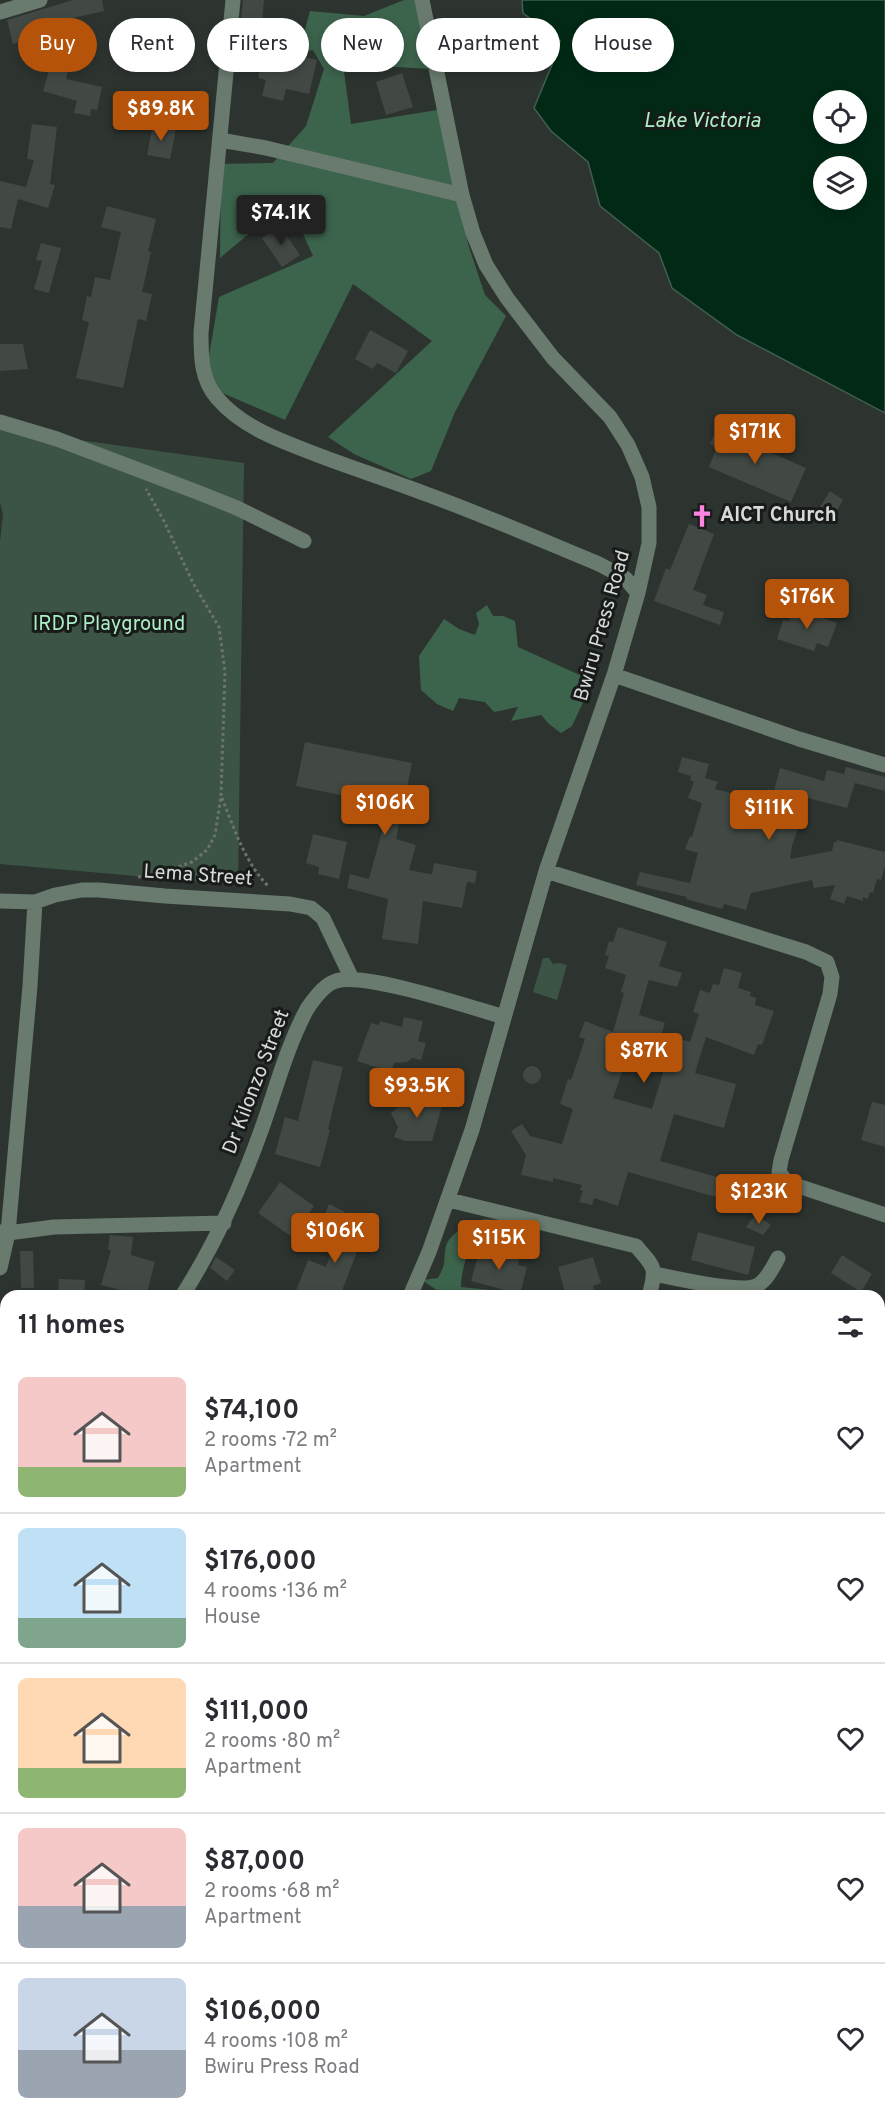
<!DOCTYPE html>
<html lang="en">
<head>
<meta charset="utf-8">
<style>
  body { margin:0; font-family:Overpass,sans-serif; background:#f7f7f7; color:#2b2b33; height:100vh; display:flex; flex-direction:column; font-size:22px; white-space:nowrap }
  * { box-sizing:border-box; margin:0 }
  p { font-size:20px; color:#7c7c81 }
  .icon { flex:none; width:33px; height:33px; fill:none; stroke:currentColor; stroke-width:2; stroke-linecap:round; stroke-linejoin:round }
  .map { position:relative; flex:1; overflow:hidden }
  .drawer { position:absolute; left:0px; top:1290px; width:885px; height:834px; display:flex; flex-direction:column; background:#fff; border-radius:18px 18px 0 0; box-shadow:0 3px 9px #0003 }
  .drawer>* { flex:none }
  .guide { position:absolute; left:18px; top:18px; width:849px; height:54px; display:flex; gap:12px }
  .fabs { position:absolute; left:813px; top:90px; display:grid; gap:12px }
  .fabs a { display:grid; place-items:center; width:54px; height:54px; border-radius:50%; background:#fff; box-shadow:0 3px 9px #0003; font-size:30px }
  .price { position:absolute; translate:-50% -51px; padding:0 14px; border-radius:6px; background:#b45309; color:#fff; font-size:20px; line-height:39px; filter:drop-shadow(0 2px 3px #0008) }
  .price::after { content:''; position:absolute; left:50%; top:36px; width:18px; height:14px; margin-left:-9px; background:inherit; clip-path:polygon(0 0,100% 0,50% 100%) }
  .price.current { background:#222; color:#fff }
  ul { padding:0; list-style:none }
  li { display:flex; align-items:center; gap:18px; height:150px; padding:0 18px }
  li+li { border-top:2px solid #e1e1e2 }
  li span { display:grid; place-items:center; flex:none; width:168px; height:120px; border-radius:9px; color:#555 }
  li>.icon { margin-inline-start:auto }
  span .icon { width:72px; height:72px; fill:#fffc; stroke-width:1 }
  li b { font-size:26px }
  h2 { display:flex; justify-content:space-between; align-items:center; height:72px; padding:0 18px; font-size:26px }
  .chip { padding:0 21px; border-radius:27px; background:#fff; box-shadow:0 3px 9px #0003; font-size:21px; line-height:54px }
  .chip.current { background:#b45309; color:#fff }
  .map>svg:first-child { display:block }
</style>
</head>
<body>
<div class="map">
<svg width="885" height="2124" viewBox="0 0 885 2124">
  <rect width="100%" height="100%" fill="#2d3430"/>
  <path fill="#3c5445" d="M0,429l244,34 -6,422 -238,-21v-322l3,-28 -3,-11z
    M543,958h6l4,6 7,-1 7,2 -10,35 -24,-8z"/>
  <path fill="#3c634c" d="M404,0h14l13,69 -88,-5 8,60 92,-15 25,135 17,51 21,21 -51,96 -24,59 -20,8 -57,-25 -26,-17 104,-96 -79,-57 -68,136 -81,-35 15,-88 94,-41 -25,-55 -68,57 1,-94 52,-1 33,-37 18,-57 -11,-19 -14,2 11,-41 54,5z
    M487,605l6,11h10l12,5 3,26 75,34 -21,45 -11,7 -12,-9 -8,-9 -30,6 7,-14 -24,5 -9,-10 -26,-4 -6,13 -16,-7 -16,-14 -2,-34 25,-37 15,10 16,6 4,-11 -3,-11z
    M484,1219l16,1 7,5c-8,10 -16,8 -26,13 -14,8 -20,34 -20,49l29,3 -3,6h-46l-3,-5 -16,-11 16,-2c7,-13 6,-13 7,-27 2,-19 24,-25 39,-32z"/>
  <path fill="#012916" stroke="#415e50" stroke-width="1.5" fill-rule="evenodd" d="M522,0h363v413l-148,-78 -65,-47 -13,-35 -59,-47 -12,-44 -37,-31 -17,-23 20,-48 6,-19 -37,-28zM824,100h32v34h-32zM824,166h32v34h-32z"/>
  <g fill="none" stroke-linecap="round" stroke-linejoin="round">
    <path stroke="#415e50" stroke-width="5" d="M879,1669l6,-7
      M488,2124l2,-6"/>
  </g>
  <path fill="#424944" d="M73,0h29l2,11 -31,7 -9,32 9,3 -7,26 36,8 -5,23 -6,-1 -1,7 -16,-3 3,-12 -34,-10 8,-27 -3,-1 9,-32 -44,13 -6,-24z
    M243,0h21l-4,46 57,14 -8,34 -23,-5 -3,12 -21,-5 4,-16 -8,-2 2,-9 -23,-4z
    M145,20l21,6 -8,32 -22,-6z
    M402,73l11,34 -27,8 -10,-33z
    M32,124l25,3 -7,57 5,1 -7,23 -30,-9 -7,30 -11,-2v-46l26,6 8,-27 -7,-1z
    M153,124l23,5 -6,30 -23,-4z
    M107,206l49,13 -8,32 3,1 -9,40 10,2 -6,27 -8,-2 -15,69 -47,-10 13,-56 -7,-2 5,-24 4,1 4,-20 15,3 11,-48 -20,-5z
    M280,226l20,29 -18,12 -20,-29z
    M41,243l20,5 -12,45 -15,-4 8,-28 -6,-1z
    M370,330l38,21 -12,22 -19,-10 -4,6 -18,-10z
    M0,344h23l5,25 -28,2z
    M719,425l18,8 -2,4 71,31 -15,34 -82,-35 8,-20 -7,-3z
    M830,491l13,9 -12,20 -14,-8z
    M689,524l25,10 -21,56 14,5 -4,10 21,7 -4,13 -66,-24 12,-33 4,2z
    M794,606l30,10 -1,2 14,5 -9,24 -11,-4 -3,8 -37,-12 6,-19 6,1z
    M305,742l107,21 -16,76 20,6 -7,25 31,6 -8,-1 2,-12 43,8 -2,12 -8,-1 -5,26 -39,-7 -5,43 -36,-5 6,-40 -41,-11 3,-14 19,5 15,-55 -23,-4 4,-20 -69,-14z
    M682,757l27,7 -4,14 13,4 -3,7 40,10 1,-2 9,3 3,-11 6,2 6,-23 44,13 3,-11 17,4 2,-7 39,10v14l-30,-8 -8,25 -39,-10 -16,48 -2,13 42,-8 2,-9h2l1,-2 48,12v14l-4,14 -4,-1 -4,14 -3,-1 -2,7 -5,-2v4l-16,-5 -3,8 -14,-5 5,-14 -21,3 -2,-8 -61,13 -5,17 -22,-6 -2,5 -36,-10 1,-2 -51,-12 4,-13 50,11 8,-30 -13,-4 5,-13 2,1 10,-34 -14,-5 6,-16 -4,-2 1,-4 -13,-4z
    M313,834l34,8 -8,37 -21,-5 1,-7 -13,-4z
    M618,927l49,15 -8,24 23,7 -5,14 -28,-7 -1,2 -9,33 26,8 -6,19 -20,-6 -7,7 -19,55 39,11 22,-72 16,5 9,-28 -6,-2 7,-22 10,3 3,-9 6,1 5,-17 18,5 -4,15 13,4 -1,4 6,2 -1,7 19,6 -12,34 -4,-1 -4,11 -48,-18 -11,36 41,11 -12,44 -50,-14 -14,47 68,19 -5,19 -95,-27 -10,34 -24,-8 -2,7 -13,-3 4,-11 -3,-1 2,-5 -29,-7v4l-32,-7 5,-20 -15,-24 11,-7 8,12 32,8 11,-35 -13,-5 8,-25 3,1 14,-41 -6,-2 6,-16 28,11 11,-39 -3,-1 5,-17 -21,-7 4,-12 -4,-1 4,-14 4,1z
    M404,1017l19,4 -5,20 8,2 -5,17 -9,-2 -5,4 -13,1 -3,9 -34,-11 14,-38 8,2 1,-4 22,6z
    M313,1060l30,7 -15,62 2,1 -10,37 -45,-13 10,-37 13,4z
    M523 1075a9 9 0 1 1 18 0a9 9 0 1 1-18 0Z
    M413,1095l30,7 -11,39h-27l-11,-4 4,-10 -7,-14z
    M872,1102l13,3v42l-24,-7z
    M280,1182l34,24 -22,31 -34,-24z
    M329,1204l16,8 -7,13 -14,-8z
    M756,1214l15,11 -8,10 -17,-8z
    M344,1219l35,19 -6,12 -13,-6 -20,52h-46l14,-36 18,7z
    M698,1232l57,15 -7,28 -57,-15z
    M110,1235l23,2 -2,18 24,7 -9,34 -45,-11 10,-35h-3z
    M480,1248l39,11 -1,6 9,2 -7,27 -49,-13z
    M20,1251h13l1,37h-13z
    M842,1255l30,19 -11,18 -30,-19z
    M216,1257l19,13 -8,11 -17,-13z
    M593,1257l8,26 -8,3 3,10h-30l-8,-29z
    M59,1279l26,1 -1,16h-26z"/>
  <g fill="none" stroke-linecap="round" stroke-linejoin="round">
    <path stroke="#6c726e" stroke-width="3" stroke-dasharray="3 3" stroke-linecap="butt" d="M222,798c12,30 23,65 47,89
      M138,877l26,-5 28,-10 15,-12 8,-15 6,-39 4,-124 -6,-45 -26,-44 -29,-62 -18,-32
      M879,1391l6,-6"/>
    <path stroke="#697a6f" stroke-width="15" d="M233,0l-32,333c0,24 0,46 16,65 24,28 59,41 93,54 38,15 77,27 116,42 58,21 115,46 173,70l26,14 13,15
      M0,12l40,-12
      M220,140l46,8 196,47
      M0,422l57,17 140,53 40,16 67,33
      M614,675l185,64 86,26
      M546,871l260,81 21,10 5,15 -2,17 -49,166 -2,12 6,8 10,5 90,30
      M0,901l35,1 20,-7 27,-5h17l66,6 125,8 21,4 12,10 29,61
      M449,1200l187,46c19,22 21,21 13,50
      M0,1232l8,1 46,-6 170,-4
      M0,1268l8,-35 22,-247 5,-84
      M655,1274c19,4 89,20 103,11 9,-5 15,-18 20,-27
      M182,1296c34,-53 59,-109 80,-168 14,-39 25,-82 45,-119 6,-9 18,-25 29,-28 29,-9 134,26 168,36
      M410,1296l19,-44 43,-122 74,-259 68,-196 24,-82 11,-50v-36l-7,-30 -14,-32 -18,-28 -57,-59 -46,-60 -21,-33 -13,-32 -11,-38 -40,-195
      M0,1340l2,21 4,10
      M0,1630l6,-4
      M0,1747h6
      M0,2065l6,1
      M232,2118l1,6
      M460,2118v6
      M640,2118l37,6
      M832,2124l1,-6"/>
  </g>
  <defs>
    <g id="church-bare" transform="scale(1.8)"><path d="M-1.2-6h2.4v3.5h3.3v2.4h-3.3V6h-2.4V-.1h-3.3v-2.4h3.3Z" fill="#fe86e1" stroke="#181b19" stroke-width="2.5" paint-order="stroke"/></g>
  </defs>
  <g fill-rule="evenodd">
    <use href="#church-bare" x="702" y="516"/>
  </g>
  <g text-anchor="middle" dominant-baseline="central" stroke-width="6" stroke-linejoin="round" paint-order="stroke">
    <g font-size="20" font-weight="bold" fill="#d6dad8" stroke="#181b19" text-anchor="start">
      <text x="720" y="516">AICT Church</text>
    </g>
    <g font-size="20" fill="#abeec5" stroke="#181b19">
      <text x="109" y="625">IRDP Playground</text>
    </g>
    <g font-size="20" fill="#d6dad8" stroke="#181b19">
      <text transform="translate(603 626) rotate(-74)">Bwiru Press Road</text>
      <text transform="translate(198 876) rotate(4)">Lema Street</text>
      <text transform="translate(257 1082) rotate(-69)">Dr Kilonzo Street</text>
    </g>
    <g font-size="21" font-style="italic" fill="#aef0c7" stroke="#181b19">
      <text x="702" y="121">Lake Victoria</text>
    </g>
  </g>
</svg>
<div class="fabs">
<a><svg class="icon" aria-label="locate" viewBox="0 0 24 24"><circle cx="12" cy="12" r="6"/><path d="M12 2v4M12 18v4M2 12h4M18 12h4"/></svg></a>
<a><svg class="icon" aria-label="layers" viewBox="0 0 24 24"><path d="M12 4l9 5-9 5-9-5zM3 14l9 5 9-5"/></svg></a>
</div>
<b class="price" style="left:161px;top:142px">$89.8K</b>
<b class="price current" style="left:281px;top:246px">$74.1K</b>
<b class="price" style="left:755px;top:465px">$171K</b>
<b class="price" style="left:807px;top:630px">$176K</b>
<b class="price" style="left:385px;top:836px">$106K</b>
<b class="price" style="left:769px;top:841px">$111K</b>
<b class="price" style="left:644px;top:1084px">$87K</b>
<b class="price" style="left:417px;top:1119px">$93.5K</b>
<b class="price" style="left:759px;top:1225px">$123K</b>
<b class="price" style="left:335px;top:1264px">$106K</b>
<b class="price" style="left:499px;top:1271px">$115K</b>
<div class="guide">
<a class="chip current">Buy</a>
<a class="chip">Rent</a>
<a class="chip">Filters</a>
<a class="chip">New</a>
<a class="chip">Apartment</a>
<a class="chip">House</a>
</div>
<section class="drawer">
<h2>11 homes<svg class="icon" aria-label="filters" viewBox="0 0 24 24"><path d="M4 7h16M4 17h16"/><circle cx="9" cy="7" r="2"/><circle cx="15" cy="17" r="2"/></svg></h2>
<ul>
<li><span style="background:linear-gradient(#f6c9c9 75%,#8fb573 0)"><svg class="icon" aria-label="home" viewBox="0 0 24 24"><path d="M3 11l9-7 9 7M6 9v11h12V9"/></svg></span><div><b>$74,100</b><p>2 rooms · 72 m²</p><p>Apartment</p></div><svg class="icon" aria-label="heart" viewBox="0 0 24 24"><path d="M12 20l-8-8c-3-5 5-10 8-4 3-6 11-1 8 4z"/></svg></li>
<li><span style="background:linear-gradient(#bfe0f5 75%,#7fa58c 0)"><svg class="icon" aria-label="home" viewBox="0 0 24 24"><path d="M3 11l9-7 9 7M6 9v11h12V9"/></svg></span><div><b>$176,000</b><p>4 rooms · 136 m²</p><p>House</p></div><svg class="icon" aria-label="heart" viewBox="0 0 24 24"><path d="M12 20l-8-8c-3-5 5-10 8-4 3-6 11-1 8 4z"/></svg></li>
<li><span style="background:linear-gradient(#ffd9b3 75%,#8fb573 0)"><svg class="icon" aria-label="home" viewBox="0 0 24 24"><path d="M3 11l9-7 9 7M6 9v11h12V9"/></svg></span><div><b>$111,000</b><p>2 rooms · 80 m²</p><p>Apartment</p></div><svg class="icon" aria-label="heart" viewBox="0 0 24 24"><path d="M12 20l-8-8c-3-5 5-10 8-4 3-6 11-1 8 4z"/></svg></li>
<li><span style="background:linear-gradient(#f6c9c9 65%,#9aa5b1 0)"><svg class="icon" aria-label="home" viewBox="0 0 24 24"><path d="M3 11l9-7 9 7M6 9v11h12V9"/></svg></span><div><b>$87,000</b><p>2 rooms · 68 m²</p><p>Apartment</p></div><svg class="icon" aria-label="heart" viewBox="0 0 24 24"><path d="M12 20l-8-8c-3-5 5-10 8-4 3-6 11-1 8 4z"/></svg></li>
<li><span style="background:linear-gradient(#c9d6e8 60%,#9aa5b1 0)"><svg class="icon" aria-label="home" viewBox="0 0 24 24"><path d="M3 11l9-7 9 7M6 9v11h12V9"/></svg></span><div><b>$106,000</b><p>4 rooms · 108 m²</p><p>Bwiru Press Road</p></div><svg class="icon" aria-label="heart" viewBox="0 0 24 24"><path d="M12 20l-8-8c-3-5 5-10 8-4 3-6 11-1 8 4z"/></svg></li>
</ul>
</section>
</div>
</body>
</html>
